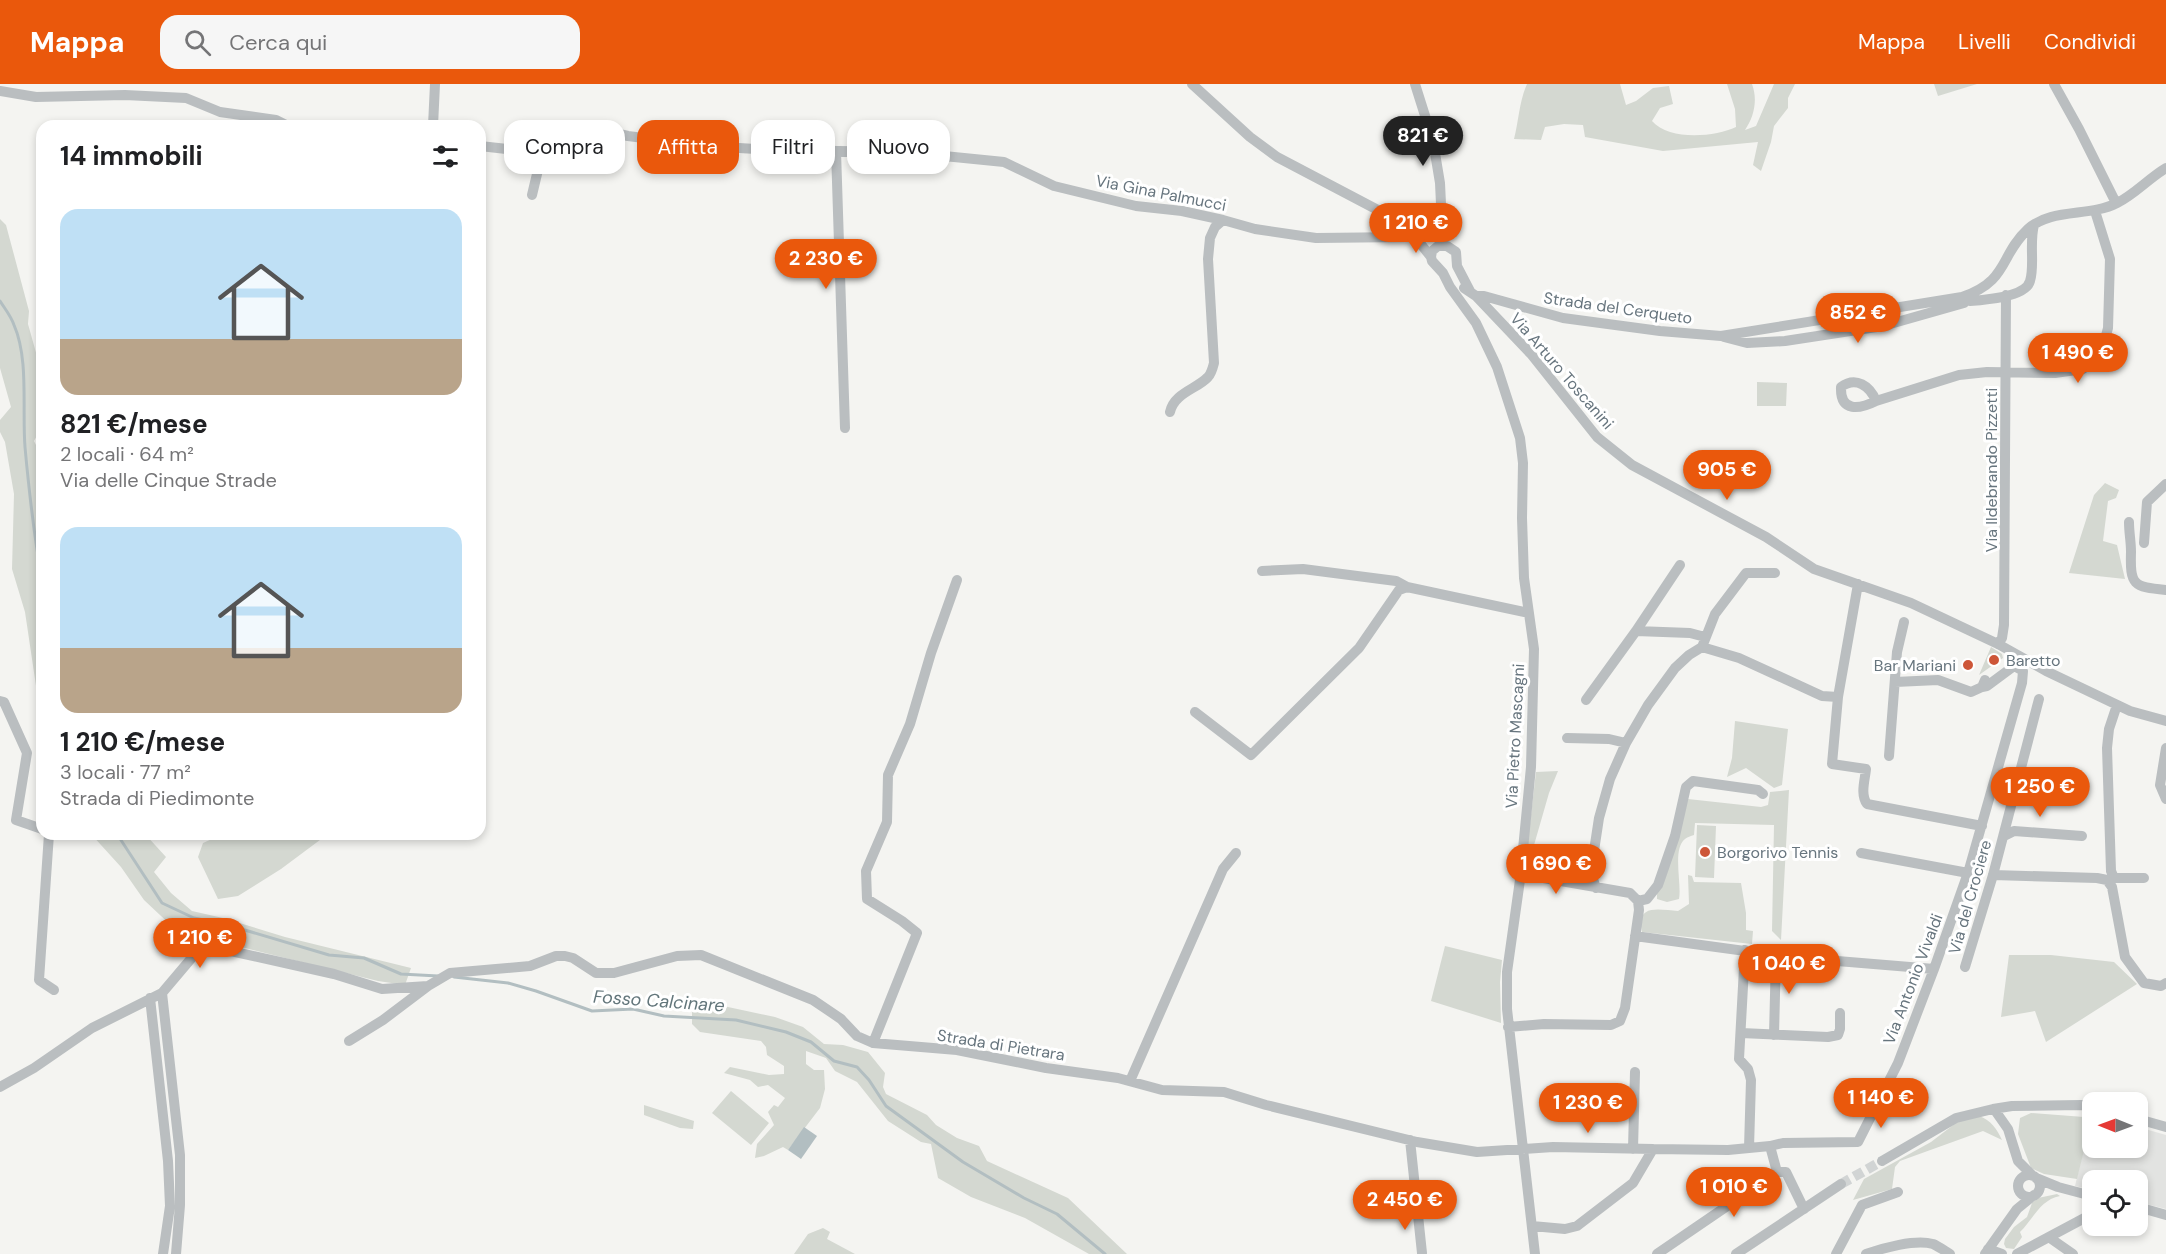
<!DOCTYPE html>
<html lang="it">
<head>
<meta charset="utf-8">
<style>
  body { margin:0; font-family:"DM Sans",sans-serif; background:#f6f6f6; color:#202124; height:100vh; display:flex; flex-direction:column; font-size:22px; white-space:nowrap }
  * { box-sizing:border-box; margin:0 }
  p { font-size:20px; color:#757577 }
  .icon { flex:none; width:33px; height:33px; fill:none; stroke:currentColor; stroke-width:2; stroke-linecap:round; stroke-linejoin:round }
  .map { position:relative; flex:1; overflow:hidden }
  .side { position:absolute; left:36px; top:36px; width:450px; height:720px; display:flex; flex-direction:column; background:#fff; border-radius:18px; box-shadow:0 3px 9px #0003 }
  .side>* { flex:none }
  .guide { position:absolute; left:504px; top:36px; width:570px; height:54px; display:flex; gap:12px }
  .needle { width:39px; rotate:271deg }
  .tools { position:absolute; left:2082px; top:1008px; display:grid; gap:12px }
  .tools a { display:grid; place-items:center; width:66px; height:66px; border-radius:12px; background:#fff; box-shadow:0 3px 9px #0003; font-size:30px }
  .price { position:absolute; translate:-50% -51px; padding:0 14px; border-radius:21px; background:#ea580c; color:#fff; font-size:20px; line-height:39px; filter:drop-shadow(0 2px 3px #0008) }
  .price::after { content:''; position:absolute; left:50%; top:36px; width:18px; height:14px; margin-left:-9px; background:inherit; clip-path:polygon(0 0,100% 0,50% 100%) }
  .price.active { background:#222; color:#fff }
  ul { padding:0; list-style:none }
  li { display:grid; align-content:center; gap:12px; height:318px; padding:0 24px }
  li span { display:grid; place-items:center; height:186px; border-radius:18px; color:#555 }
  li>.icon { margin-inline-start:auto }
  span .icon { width:108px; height:108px; fill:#fffc; stroke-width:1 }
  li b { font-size:26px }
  h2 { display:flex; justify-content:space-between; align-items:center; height:72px; padding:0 24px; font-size:26px }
  .chip { padding:0 21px; border-radius:18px; background:#fff; box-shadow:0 3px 9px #0003; font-size:21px; line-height:54px }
  .chip.active { background:#ea580c; color:#fff }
  header { display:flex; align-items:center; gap:36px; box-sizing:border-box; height:84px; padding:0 30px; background:#ea580c; color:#fff }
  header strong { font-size:28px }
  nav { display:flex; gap:33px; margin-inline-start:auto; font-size:21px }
  .search { width:420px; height:54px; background:#f6f6f6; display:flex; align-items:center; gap:15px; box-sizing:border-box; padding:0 21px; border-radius:18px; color:#757577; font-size:22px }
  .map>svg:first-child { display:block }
</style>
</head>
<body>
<header>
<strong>Mappa</strong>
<div class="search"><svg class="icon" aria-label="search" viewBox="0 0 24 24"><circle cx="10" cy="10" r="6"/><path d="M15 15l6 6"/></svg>Cerca qui</div>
<nav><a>Mappa</a><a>Livelli</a><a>Condividi</a></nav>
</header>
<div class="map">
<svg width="2166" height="1170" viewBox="0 0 2166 1170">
  <rect width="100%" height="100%" fill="#f4f4f1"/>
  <path fill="#e2e3e1" d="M2092,1032v32h46v-21l28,8v74l-28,-7v-22h-46v10l-17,-4z"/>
  <path fill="#d4d8d1" d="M1527,0h93l6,21 10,-4 17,-13 16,-2 4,18 -13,4 -8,13c17,20 63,16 84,6l-1,-18 -8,-25h25c6,16 2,33 -7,46l11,-4 18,-42h21l-7,14v10l-14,18 -3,16 -10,29 -8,-6 5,-23 -95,9 -78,-14 -2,-12 -19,-1 -19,3 -4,13 -27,-1c5,-19 5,-37 13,-55z
    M1934,0h43l-39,12z
    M0,135l6,6 23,86 -1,13 14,50v53l-8,14 8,16v269l-17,-114 -13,-43 2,-75 -9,-52 -5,-10v-12l11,-13 -11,-39z
    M1757,298l30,1 -1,23h-29z
    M2105,399l14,7 -3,8 -8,3 -5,40 14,4 8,34 -56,-6 25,-78z
    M1991,563l11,7 1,4 -24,17z
    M1735,637l53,8 -6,56 -8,3 -28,-20 -19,9 5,-19z
    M1558,687l-9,22 -21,73h-3l11,-94z
    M1789,706l-8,150 -9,-9 2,-106 -79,-2 -1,12c-3,1 -7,2 -9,4 -13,10 -3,45 -6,60l-12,3 -10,-3v-6l31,-94 73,8 7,-2 2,-13z
    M1697,741l19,1 -2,52 -19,-1z
    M91,750h54l21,23 -12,15 17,21 21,18 31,7 62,19 126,31 -6,17 -27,-4 -201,-50 -33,-31 -23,-33z
    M223,750h105l-47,35 -43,27 -20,3 -20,-42 5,-14z
    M1688,791l4,1 2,6 47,1 5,30v17l7,1 -1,13 -110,-12c-7,-29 18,-22 36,-21l11,-7z
    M1445,862l57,14 -2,22 1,41 -70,-22z
    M2009,871h42l63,7 23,22 -91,58 -11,-31 -34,6z
    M714,920l61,13 28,10 21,17 19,1 25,7 17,21 -2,14 3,7 41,21 9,10 21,13 22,8 8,15 81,37 59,56h-38l-64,-36 -54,-21 -33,-19 -7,-34 -10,-2 -33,-21 -31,-39 -22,-11 -9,-13 -20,-7v13l8,6h10l1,19 -5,19 -32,42 -5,-3 -19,9 -9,2 2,-14 17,-19 -6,-13 6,-7 4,2 7,-9 -17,-13 -10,2 -8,-7 -26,-7 6,-6 39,8 15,-1v-8l-17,-11 -1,-8 -5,-6 -61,-9 -8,-8v-12z
    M731,1007l38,32 -18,22 -39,-32z
    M644,1021l50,16 -1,8 -13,-1 -36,-13z
    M2031,1029l53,4 7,5 -14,57 -33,-5 -13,-6 -13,-34 2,-16z
    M1979,1032c12,4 18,13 23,24l-19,-9 -83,30 -5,6 -3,22 -39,11 11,-21 67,-37 30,-23z
    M2057,1110l3,2c-20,4 -26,22 -40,36l2,5 -8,12 -8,-1 -2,-4 1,-5 9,-12 13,-10 5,-14 6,-5z
    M823,1144l7,4 -3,7 28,15h-61l14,-20z"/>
  <path fill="#b2bec1" d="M804,1043l13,9 -16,23 -13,-9z"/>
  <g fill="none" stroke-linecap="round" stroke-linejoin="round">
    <path stroke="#b2bec1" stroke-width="3" d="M0,217c5,8 11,15 14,24 15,34 8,84 11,122 4,44 9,89 17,132
      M117,750l45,69 32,15 34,7 101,30 35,3 37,16 37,2
      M454,893l54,6 28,8 56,20 41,-2 31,7 72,4 50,12 25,10 23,19 23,6 12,13 17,26 77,56 61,36 33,16 48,40"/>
    <path stroke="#d1d4d4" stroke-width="10" stroke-dasharray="10 5" stroke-linecap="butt" d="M1841,1100l41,-23"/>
    <path stroke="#babec0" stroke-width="10" d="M1192,0l58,53 27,20 116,61 23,20 15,19
      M1415,0l18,57 7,42 3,63
      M2054,0l25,45 37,74
      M0,7l36,6 89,-2 61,3 34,14 56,8 12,6
      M433,42l2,-42
      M480,62l62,7
      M836,67l9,277
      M532,111l10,-42 10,-12 19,-8 26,-4 31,7 78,10 67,4 131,2 100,10 50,24 82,20 46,5 41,9 32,9 61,9 90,-1 6,-2
      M1464,204l12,8 55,58 66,83 35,28 134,72 48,32 97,34 87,41 48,27 84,40 36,10
      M1470,207l-13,-25 -1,-14 -9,-6h-9l-6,5 -1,6 1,4 11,12 7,14 26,36 21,44 23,71 3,25 -1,55 2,60 10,71 -3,118 -11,113 -13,92v37l28,245
      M1476,212h8l79,22 97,13 61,5 241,-39c47,-16 37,-41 66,-68 23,-21 62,-12 89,-26 18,-9 32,-25 49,-35
      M1970,217c14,-1 56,-4 60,-20 5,-15 -1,-38 4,-56
      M1724,253l23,6 38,-2 98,-15 81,-23
      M1876,317c-6,-15 -20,-25 -35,-14 -1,26 19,22 35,14l83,-26 28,-3 68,1 28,-4 18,-15 7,-26 2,-69 -15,-48
      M1170,328c4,-19 27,-23 38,-35 3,-3 5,-10 6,-14l-6,-104 2,-21 5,-11 8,-7
      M2129,438c0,11 2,19 2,30 -1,33 2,35 35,38
      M2144,459l3,-41 19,-18
      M1262,487l41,-2 93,12 11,6
      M1858,500l-20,113 -6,67 34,5c-1,11 -6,25 1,35l115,22
      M1636,547l54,2 15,4
      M1998,560l4,-6 2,-13 2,-330
      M1702,563l37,11 83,38 16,1
      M1895,598l43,-2 33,12 11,-5 3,-7
      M1586,616l50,-69 44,-66
      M0,617l4,1 23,51 -11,67 26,9
      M2117,621l-8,24 -2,19 4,123 3,7h30
      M1195,628l56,43 108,-107 40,-58 8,-3 122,26
      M1567,654l42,1 17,4
      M2166,664l-6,37 6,14
      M1889,672l8,-104 7,-30
      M49,750l-10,146 15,10
      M2004,752l10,-5 68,5
      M1861,769l107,20
      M1993,791l104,3 10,2 5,7 13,70 19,26 17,3 5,-3
      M1596,804l-4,-12v-12l7,-46 11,-39 16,-36 22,-38 27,-37 14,-13 13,-8 13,-33 31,-41h29
      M1638,817l9,-2 11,-14 17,-49 11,-49 7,-6 65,9 5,4
      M1635,852l154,21 145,12
      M1745,866l-6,109 9,10 3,11 -2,68
      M1965,883l28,-92 46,-176
      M162,909l18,162v50l-4,49
      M150,914l18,163 2,45 -7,48
      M1508,943l36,-3 67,1 9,-4 5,-13 14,-98 -1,-9 -8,-8 -110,-19
      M1741,949l87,4 10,-2 2,-6v-16
      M1774,951l2,-80
      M349,957l34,-21 45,-34 22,-13 80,-7 26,-10h9l8,2 23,15h18l63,-17 24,-1 112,45 28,19 16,17 16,7 84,7 89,18 72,10 44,12 62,2 42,13 151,37 60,10 76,-5 100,2
      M873,959l44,-110 -15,-12 -35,-22 -1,-28 21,-49 1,-47 22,-51 21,-71 26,-73
      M1130,997l93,-212 13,-16
      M0,1003l34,-19 58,-40 70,-35 33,-39 13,-8 126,28 48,15 46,-3
      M1994,1025l14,20 10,32 15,15
      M2138,1035l28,8
      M1410,1056l12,113
      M1770,1062l7,26
      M1633,1065l2,-77
      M1882,1077l74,-43 37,-9 19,-3 69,-1 11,2
      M2018 1102a11 11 0 1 1 22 0a11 11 0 1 1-22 0Z
      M2036,1094l22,9 34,9
      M2138,1123l28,8
      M1532,1142l33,3 12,-3 56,-43 20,-34 75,1 42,-4 13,-3 75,-1 40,-79 36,-94 34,-96 54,-190 1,-12 -9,-5 -27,20 -5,1
      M2050,1154l23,16
      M1988,1165l14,5
      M1657,1170l120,-82h9l18,37
      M1736,1170l105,-70
      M1836,1170l26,-49 36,-13
      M1866,1170c17,-6 49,-15 67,-10 5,2 12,7 17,10
      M1985,1170l32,-45 17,-14
      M2017,1170l75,-40"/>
  </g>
  <g fill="#cd5638" stroke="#fff" stroke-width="2">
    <circle cx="1994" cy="576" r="6"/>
    <circle cx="1968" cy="581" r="6"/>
    <circle cx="1705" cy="768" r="6"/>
  </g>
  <g text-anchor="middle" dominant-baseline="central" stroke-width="6" stroke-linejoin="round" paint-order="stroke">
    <g font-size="16" fill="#67757e" stroke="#fff">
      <text transform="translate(1161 109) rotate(11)">Via Gina Palmucci</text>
      <text transform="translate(1618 224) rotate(8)">Strada del Cerqueto</text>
      <text transform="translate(1562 287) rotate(49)">Via Arturo Toscanini</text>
      <text transform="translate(1991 386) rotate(-90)">Via Ildebrando Pizzetti</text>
      <text transform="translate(1515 652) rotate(-87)">Via Pietro Mascagni</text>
      <text transform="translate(1970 813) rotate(-74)">Via del Crociere</text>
      <text transform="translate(1913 895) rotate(-69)">Via Antonio Vivaldi</text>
      <text transform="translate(1001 961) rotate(9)">Strada di Pietrara</text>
    </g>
    <g font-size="16" fill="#67757e" stroke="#fff" text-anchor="start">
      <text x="2006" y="576">Baretto</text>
      <text x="1956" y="581" text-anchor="end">Bar Mariani</text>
      <text x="1717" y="768">Borgorivo Tennis</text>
    </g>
    <g font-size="18" font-style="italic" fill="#63767b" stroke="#fff">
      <text transform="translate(659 917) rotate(4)">Fosso Calcinare</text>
    </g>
  </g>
</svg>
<div class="tools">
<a><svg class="needle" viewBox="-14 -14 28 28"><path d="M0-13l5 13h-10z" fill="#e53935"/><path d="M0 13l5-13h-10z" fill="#757577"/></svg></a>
<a><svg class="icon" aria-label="locate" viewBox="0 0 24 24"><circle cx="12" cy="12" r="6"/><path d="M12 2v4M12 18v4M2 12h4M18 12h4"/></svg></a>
</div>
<b class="price active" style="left:1423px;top:83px">821 €</b>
<b class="price" style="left:1416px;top:170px">1 210 €</b>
<b class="price" style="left:826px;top:206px">2 230 €</b>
<b class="price" style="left:1858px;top:260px">852 €</b>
<b class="price" style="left:2078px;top:300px">1 490 €</b>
<b class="price" style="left:1727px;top:417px">905 €</b>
<b class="price" style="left:2040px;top:734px">1 250 €</b>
<b class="price" style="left:1556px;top:811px">1 690 €</b>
<b class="price" style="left:200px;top:885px">1 210 €</b>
<b class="price" style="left:1789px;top:911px">1 040 €</b>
<b class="price" style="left:1881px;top:1045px">1 140 €</b>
<b class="price" style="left:1588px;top:1050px">1 230 €</b>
<b class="price" style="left:1734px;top:1134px">1 010 €</b>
<b class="price" style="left:1405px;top:1147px">2 450 €</b>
<div class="guide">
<a class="chip">Compra</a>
<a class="chip active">Affitta</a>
<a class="chip">Filtri</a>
<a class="chip">Nuovo</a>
</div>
<section class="side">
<h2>14 immobili<svg class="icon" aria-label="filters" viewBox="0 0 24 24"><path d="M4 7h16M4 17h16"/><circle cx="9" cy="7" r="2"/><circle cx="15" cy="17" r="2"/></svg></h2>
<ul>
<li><span style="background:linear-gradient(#bfe0f5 70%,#b9a48a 0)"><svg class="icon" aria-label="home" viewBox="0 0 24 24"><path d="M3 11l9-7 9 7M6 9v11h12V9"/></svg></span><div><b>821 €/mese</b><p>2 locali · 64 m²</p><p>Via delle Cinque Strade</p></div></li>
<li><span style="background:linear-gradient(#bfe0f5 65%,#b9a48a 0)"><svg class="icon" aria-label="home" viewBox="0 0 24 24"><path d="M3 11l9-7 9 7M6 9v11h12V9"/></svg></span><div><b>1 210 €/mese</b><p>3 locali · 77 m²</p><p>Strada di Piedimonte</p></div></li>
</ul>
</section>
</div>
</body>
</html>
